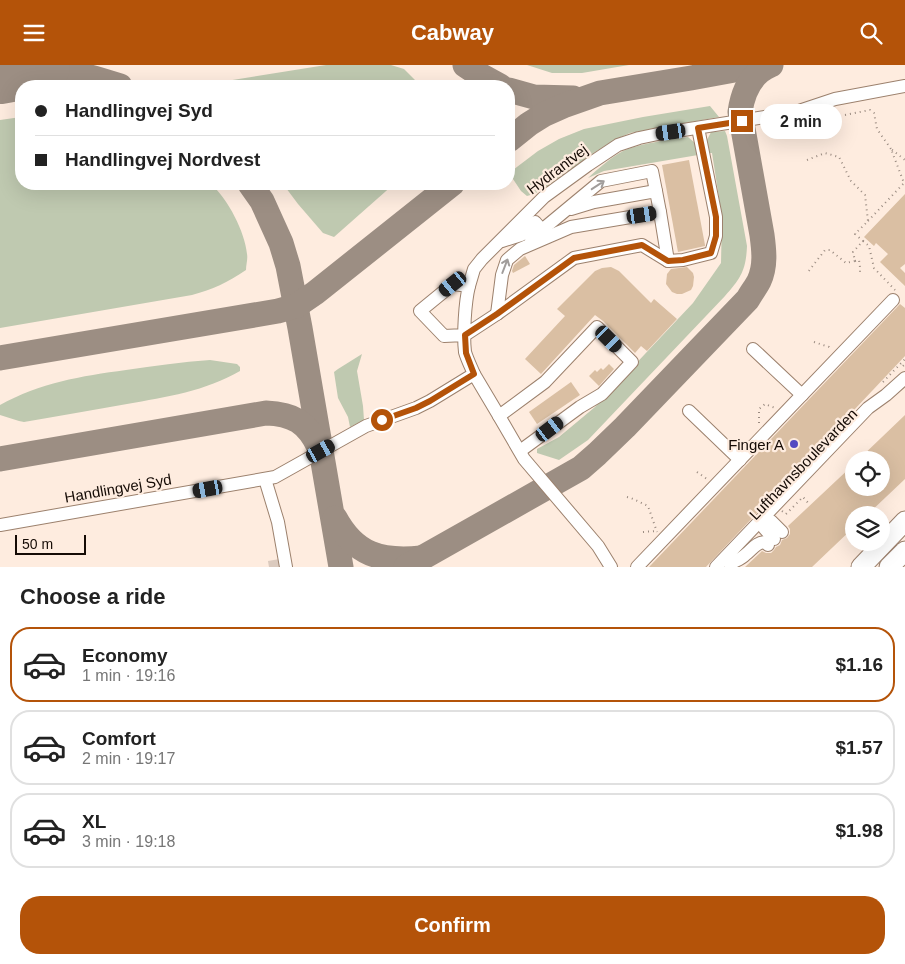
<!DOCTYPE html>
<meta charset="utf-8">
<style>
body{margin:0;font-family:Arial,sans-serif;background:#f2f2f2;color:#222;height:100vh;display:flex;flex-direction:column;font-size:19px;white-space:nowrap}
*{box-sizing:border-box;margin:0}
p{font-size:16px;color:#767676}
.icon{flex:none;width:28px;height:28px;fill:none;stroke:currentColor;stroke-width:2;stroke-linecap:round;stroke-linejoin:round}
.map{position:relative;height:502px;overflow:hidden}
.sheet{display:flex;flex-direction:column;background:#fff;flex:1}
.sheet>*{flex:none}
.guide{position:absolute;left:15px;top:15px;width:500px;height:110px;border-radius:20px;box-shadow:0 5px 20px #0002;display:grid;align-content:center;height:110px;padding:0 20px;background:#fff}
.controls{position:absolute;left:845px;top:386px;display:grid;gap:10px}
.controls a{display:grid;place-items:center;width:45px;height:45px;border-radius:50%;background:#fff;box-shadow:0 5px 20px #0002;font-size:25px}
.scale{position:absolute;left:15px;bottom:12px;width:71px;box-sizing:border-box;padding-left:5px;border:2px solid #150b05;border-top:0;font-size:14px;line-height:18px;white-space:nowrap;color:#150b05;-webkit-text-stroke:4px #feecdf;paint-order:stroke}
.end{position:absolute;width:22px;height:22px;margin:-11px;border:6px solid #b45309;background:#fff;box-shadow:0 0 0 2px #fff}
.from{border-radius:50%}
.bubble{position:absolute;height:35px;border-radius:18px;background:#fff;box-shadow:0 5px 20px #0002;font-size:16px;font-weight:700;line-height:35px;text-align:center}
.car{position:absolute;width:15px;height:30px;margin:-15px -8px;border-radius:6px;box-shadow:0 0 4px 1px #0007;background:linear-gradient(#222 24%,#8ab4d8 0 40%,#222 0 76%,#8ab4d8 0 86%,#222 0)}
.guide b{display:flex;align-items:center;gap:18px;height:48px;font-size:19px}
.guide b+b{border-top:1px solid #e0e0e0}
.guide i{width:12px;height:12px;background:#222}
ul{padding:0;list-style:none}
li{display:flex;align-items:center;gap:15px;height:75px;margin:0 10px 8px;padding:0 10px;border:2px solid #e0e0e0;border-radius:20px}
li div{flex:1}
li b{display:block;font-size:19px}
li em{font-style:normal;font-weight:700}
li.current{border-color:#b45309}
li>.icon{width:45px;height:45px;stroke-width:1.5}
h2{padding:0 20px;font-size:22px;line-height:60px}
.action{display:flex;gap:10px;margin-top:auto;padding:10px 20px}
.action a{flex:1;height:58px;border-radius:20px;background:#b45309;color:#fff;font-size:20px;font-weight:700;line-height:58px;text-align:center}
header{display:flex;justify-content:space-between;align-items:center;height:65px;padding:0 20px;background:#b45309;color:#fff;font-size:22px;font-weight:700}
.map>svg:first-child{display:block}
.green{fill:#bfc9b0}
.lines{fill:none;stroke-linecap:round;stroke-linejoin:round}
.taxiway{stroke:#9c8e83;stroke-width:25}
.runway{stroke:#9c8e83;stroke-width:64}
.building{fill:#dabfa3}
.minor-tunnel{stroke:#dbcabe;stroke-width:12;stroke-dasharray:12 6;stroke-linecap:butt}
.minor-casing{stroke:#9c816d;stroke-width:14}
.highway-casing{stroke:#9c816d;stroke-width:21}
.path{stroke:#9a8b81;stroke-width:2;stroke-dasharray:1 4;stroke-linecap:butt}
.minor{stroke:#fff;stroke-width:12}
.highway{stroke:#fff;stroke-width:19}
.oneway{stroke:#a19d9b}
.route{stroke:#b45309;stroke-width:6}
.poi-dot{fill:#5449c1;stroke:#feecdf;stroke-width:2}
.labels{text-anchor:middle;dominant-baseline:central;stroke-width:4.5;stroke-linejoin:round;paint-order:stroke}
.street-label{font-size:15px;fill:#150b05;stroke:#feecdf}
.poi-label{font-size:15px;fill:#150b05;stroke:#feecdf;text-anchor:end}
</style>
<header><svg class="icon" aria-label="menu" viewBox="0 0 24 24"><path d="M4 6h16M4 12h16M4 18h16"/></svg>Cabway<svg class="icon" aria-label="search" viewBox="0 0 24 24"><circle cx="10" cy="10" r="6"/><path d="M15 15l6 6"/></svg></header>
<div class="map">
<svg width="905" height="502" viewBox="0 0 905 502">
<rect width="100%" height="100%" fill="#feecdf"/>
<g class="green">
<path d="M 326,0 L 391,0 L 404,4 L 421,21 L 195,21 Z"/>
<path d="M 527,0 L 629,0 L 582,8 L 552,8 Z"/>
<path d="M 710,41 L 719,52 L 630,68 L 614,75 L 592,89 L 547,122 L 534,129 L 527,131 L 521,126 L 509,108 L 538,86 L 559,74 L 584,64 L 643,52 Z"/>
<path d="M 21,52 L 21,119 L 211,119 C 228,134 245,167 247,189 C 248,194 246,200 246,205 C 227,218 213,224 192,230 L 0,263 L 0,55 Z"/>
<path d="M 725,66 L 727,71 L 747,181 C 746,205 741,213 725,231 L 588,375 L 559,395 L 537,388 L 537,384 L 559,372 L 595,342 L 693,238 L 721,198 L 722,152 L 712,88 L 708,88 L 707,75 L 711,67 Z"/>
<path d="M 688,72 L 695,78 L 698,90 L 604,106 L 588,113 C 599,103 610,93 623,86 C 638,79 671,74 688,72 Z"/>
<path d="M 283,119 L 394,119 L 334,172 L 323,168 L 298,139 Z"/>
<path d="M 362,289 L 357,306 L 363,341 L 364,355 L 350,362 L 348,352 L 338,333 L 334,307 L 338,304 Z"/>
<path d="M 210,295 L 237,299 L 240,302 L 240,306 C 206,326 166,332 127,339 C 93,345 59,351 24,357 L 19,356 L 0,350 L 0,340 C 40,318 81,311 126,305 C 154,301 182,297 210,295 Z"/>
</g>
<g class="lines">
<g class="taxiway">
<path d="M 465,0 L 480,10 L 500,21"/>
<path d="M 0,9 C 14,8 29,5 43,5 C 70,5 95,13 120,21"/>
<path d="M 509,25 L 534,32 L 573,33"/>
<path d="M 509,75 L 529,59 L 545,49 L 563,41 L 600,28 L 691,13 L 762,0"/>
<path d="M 250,119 L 262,136 L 281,178 L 288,201 L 300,263 L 341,502"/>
<path d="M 0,293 L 278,246 L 296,241 L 315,228 L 452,119"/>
<path d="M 0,394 L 266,348 C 293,349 307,357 319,382"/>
<path d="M 335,453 C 355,490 381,497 421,493"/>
<path d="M 406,502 L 581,403 L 597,389 L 625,362 L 748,234 C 751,228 756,222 759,216 C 766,201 764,185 762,170 L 740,47 C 743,26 751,8 771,0"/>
</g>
<path class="runway" d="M 0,7 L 38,0"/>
</g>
<g class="building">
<path d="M 689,95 L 705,180 L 705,181 L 678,187 L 662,100 Z"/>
<path d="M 905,129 L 905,199 L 900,203 L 905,208 L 905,221 L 880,197 L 888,189 L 876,178 L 874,181 L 864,172 Z"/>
<path d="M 525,191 L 530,199 L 513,208 L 512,206 L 514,200 Z"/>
<path d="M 611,202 L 619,206 L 651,238 L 654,234 L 677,254 L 647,286 L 641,281 L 635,288 L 603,256 L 595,250 L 541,309 L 525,294 L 565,251 L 557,244 L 595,206 L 602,203 Z"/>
<path d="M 687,202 L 693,208 L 694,212 L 693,221 L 691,225 L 682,229 L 677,229 L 672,227 L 666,219 L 667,209 L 671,204 Z"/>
<path d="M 900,239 L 905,243 L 905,291 L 706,502 L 649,502 Z"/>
<path d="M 609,299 L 614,304 L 599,321 L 589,311 L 595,305 L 597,307 L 601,303 L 603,305 Z"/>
<path d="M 571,317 L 580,330 L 537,359 L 529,347 Z"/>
<path d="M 905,350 L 905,414 L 867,450 L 854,450 L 854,462 L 812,502 L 745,502 L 761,487 L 762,486 L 766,488 L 771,488 L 774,485 L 776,482 L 780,480 L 782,475 L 787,473 L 790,469 L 790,464 L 788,461 L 854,399 L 854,422 L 881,422 L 881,395 L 858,395 Z"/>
</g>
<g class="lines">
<path class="minor-tunnel" d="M 269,502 L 286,499"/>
<g class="minor-casing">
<g id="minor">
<path d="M 571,144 L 594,137 L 656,126 L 660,147"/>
<path d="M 531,174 L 601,116 L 652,106 L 656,126"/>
<path d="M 502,176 L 521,170 L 535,157 L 542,165"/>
<path d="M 469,221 L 474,204 L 482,194 L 544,132 L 588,100 L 618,80 L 639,73 L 658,69 L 796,47 L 835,34 L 905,21"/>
<path d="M 497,249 L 502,210 L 507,195 L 520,184 L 571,162 L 660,147 L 668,196"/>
<path d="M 753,284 L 802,330"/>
<path d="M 474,309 L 499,351 L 545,317 L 597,262 L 632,297 L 602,329 L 580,342 L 520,386"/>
<path d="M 689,346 L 740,395"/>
<path d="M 499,351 L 524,394 L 598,481 L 611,502"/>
<path d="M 265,414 L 278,457 L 286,502"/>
<path d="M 762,454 L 771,456 L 782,467"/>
<path d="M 762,454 L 764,463 L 774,474"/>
<path d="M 0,460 L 275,412 L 366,361 L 416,343 L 430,336 L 474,309 C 471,302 467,294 465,287 C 463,270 465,237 469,221 L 453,219 L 420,246 L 444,271 L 465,270 L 497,249 L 574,193 L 642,180 L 668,196 L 683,195 L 711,188 L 716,171 L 716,152 L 698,63"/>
<path d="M 730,499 C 735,496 741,494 745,490 C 753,484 755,478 765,477 L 768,480"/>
<path d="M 637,502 L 893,235"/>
<path d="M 716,502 L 868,343 L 886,330 L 905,313"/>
</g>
</g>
<g class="highway-casing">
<g id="highway">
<path d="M 861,502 L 905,456"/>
<path d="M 889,502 L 905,486"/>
</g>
</g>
<g class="path">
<path d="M 845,50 L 870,45 L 874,48 L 877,64 L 891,84"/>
<path d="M 807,95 L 825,88 L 839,92 L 851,116 L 865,130 L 868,156 L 855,169 L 863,176 L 853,187 L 855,196 L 846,198 L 830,185 L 825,185 L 808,207"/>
<path d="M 868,156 L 904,118 L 891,84 L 905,95"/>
<path d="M 863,176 L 869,181 L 874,203 L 895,225"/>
<path d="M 855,196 L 859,195 L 860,202 L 860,208"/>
<path d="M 814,277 L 829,282 L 831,284"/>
<path d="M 903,301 L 905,299"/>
<path d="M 883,317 L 905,294"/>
<path d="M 759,358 L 759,344 L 765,339 L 775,343"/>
<path d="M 697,407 L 707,414"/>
<path d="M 627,432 L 631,433 L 648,441 L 657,467"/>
<path d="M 782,446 L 786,449 L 803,432 L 810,440"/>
<path d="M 643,467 L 656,466"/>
</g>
<use href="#minor" class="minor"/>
<use href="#highway" class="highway"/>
</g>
<defs><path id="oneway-shaft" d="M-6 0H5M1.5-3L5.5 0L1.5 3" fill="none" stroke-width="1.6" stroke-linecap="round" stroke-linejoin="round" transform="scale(1.25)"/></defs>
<g class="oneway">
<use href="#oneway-shaft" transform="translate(598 120) rotate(-33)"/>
<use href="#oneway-shaft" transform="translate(505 201) rotate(-69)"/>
</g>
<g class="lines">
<path class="route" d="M 382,355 L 416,343 L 430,336 L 474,309 L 466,288 L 465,270 L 497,249 L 574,193 L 642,180 L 668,196 L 683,195 L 711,188 L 716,171 L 716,152 L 698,63 L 742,56"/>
</g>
<circle class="poi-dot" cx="794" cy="379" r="5"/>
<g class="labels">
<g class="street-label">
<text transform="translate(557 104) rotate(-37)">Hydrantvej</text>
<text transform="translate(803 399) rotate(-46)">Lufthavnsboulevarden</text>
<text transform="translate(118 423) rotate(-10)">Handlingvej Syd</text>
</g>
<g class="poi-label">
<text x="784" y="379">Finger A</text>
</g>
</g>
</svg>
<div class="controls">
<a><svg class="icon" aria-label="locate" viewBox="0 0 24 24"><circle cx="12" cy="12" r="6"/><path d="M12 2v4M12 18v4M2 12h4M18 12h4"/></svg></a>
<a><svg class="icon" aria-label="layers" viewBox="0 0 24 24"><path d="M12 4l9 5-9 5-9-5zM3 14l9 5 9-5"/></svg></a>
</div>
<div class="scale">50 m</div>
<i class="end from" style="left:382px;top:355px"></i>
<i class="end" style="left:742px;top:56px"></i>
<div class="bubble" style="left:760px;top:39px;width:82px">2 min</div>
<i class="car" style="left:671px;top:67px;rotate:262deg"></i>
<i class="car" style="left:642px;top:150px;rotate:81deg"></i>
<i class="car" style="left:453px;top:219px;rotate:231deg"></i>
<i class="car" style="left:609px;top:274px;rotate:135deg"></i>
<i class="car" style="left:550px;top:364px;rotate:53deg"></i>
<i class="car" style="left:321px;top:386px;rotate:61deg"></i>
<i class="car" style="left:208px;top:424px;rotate:260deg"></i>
<div class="guide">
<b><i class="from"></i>Handlingvej Syd</b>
<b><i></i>Handlingvej Nordvest</b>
</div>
</div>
<section class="sheet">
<h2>Choose a ride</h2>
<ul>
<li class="current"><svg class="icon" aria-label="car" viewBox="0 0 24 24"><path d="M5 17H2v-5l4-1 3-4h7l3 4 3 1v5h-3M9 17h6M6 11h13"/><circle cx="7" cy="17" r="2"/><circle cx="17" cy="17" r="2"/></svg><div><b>Economy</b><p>1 min · 19:16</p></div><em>$1.16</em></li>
<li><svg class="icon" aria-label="car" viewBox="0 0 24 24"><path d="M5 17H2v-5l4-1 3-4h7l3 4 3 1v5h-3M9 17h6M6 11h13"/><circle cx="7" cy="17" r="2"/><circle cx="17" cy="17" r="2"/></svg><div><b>Comfort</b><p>2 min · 19:17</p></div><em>$1.57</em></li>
<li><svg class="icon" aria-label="car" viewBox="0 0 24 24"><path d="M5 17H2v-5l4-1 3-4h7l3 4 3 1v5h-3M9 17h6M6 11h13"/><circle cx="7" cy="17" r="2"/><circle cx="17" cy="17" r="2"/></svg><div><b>XL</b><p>3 min · 19:18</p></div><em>$1.98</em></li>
</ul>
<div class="action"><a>Confirm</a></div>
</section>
